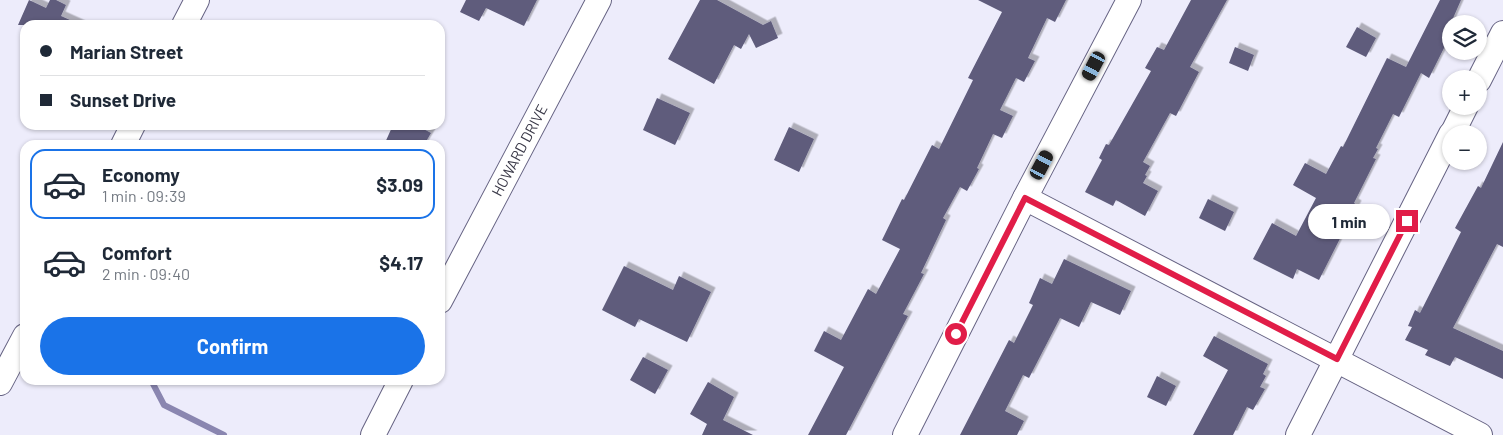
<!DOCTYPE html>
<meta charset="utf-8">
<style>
body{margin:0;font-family:Barlow,sans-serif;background:#f2f2f3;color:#1f2937;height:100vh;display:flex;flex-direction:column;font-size:19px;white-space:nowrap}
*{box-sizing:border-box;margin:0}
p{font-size:16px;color:#747a83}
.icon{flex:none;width:28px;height:28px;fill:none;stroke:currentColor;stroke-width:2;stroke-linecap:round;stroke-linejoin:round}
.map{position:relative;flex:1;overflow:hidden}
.details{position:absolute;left:20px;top:140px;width:425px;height:245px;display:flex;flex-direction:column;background:#fff;border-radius:15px;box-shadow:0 1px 4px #0004}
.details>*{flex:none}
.top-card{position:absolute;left:20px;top:20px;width:425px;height:110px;border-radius:15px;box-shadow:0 1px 4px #0004;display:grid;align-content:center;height:110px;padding:0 20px;background:#fff}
.buttons{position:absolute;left:1442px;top:15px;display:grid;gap:10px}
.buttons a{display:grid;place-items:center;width:45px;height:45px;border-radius:50%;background:#fff;box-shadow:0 1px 4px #0004;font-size:25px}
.end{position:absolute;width:22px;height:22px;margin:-11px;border:6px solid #e11d48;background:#fff;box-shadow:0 0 0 2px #fff}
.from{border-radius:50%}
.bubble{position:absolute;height:35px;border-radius:18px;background:#fff;box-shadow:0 1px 4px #0004;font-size:16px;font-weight:700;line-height:35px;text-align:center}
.car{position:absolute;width:15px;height:30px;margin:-15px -8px;border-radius:6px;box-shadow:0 0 4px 1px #0007;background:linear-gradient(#222 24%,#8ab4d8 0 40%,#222 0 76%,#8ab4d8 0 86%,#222 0)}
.top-card b{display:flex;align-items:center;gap:18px;height:48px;font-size:19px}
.top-card b+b{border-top:1px solid #e0e1e3}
.top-card i{width:12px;height:12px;background:#1f2937}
ul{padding:9px 0 0;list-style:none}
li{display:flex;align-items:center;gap:15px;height:70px;margin:0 10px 8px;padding:0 10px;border:2px solid transparent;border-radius:15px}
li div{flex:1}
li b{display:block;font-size:19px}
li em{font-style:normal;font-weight:700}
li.on{border-color:#1a73e8}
li>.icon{width:45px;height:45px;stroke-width:1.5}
.primary-button{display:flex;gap:10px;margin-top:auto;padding:10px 20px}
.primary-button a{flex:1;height:58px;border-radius:30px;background:#1a73e8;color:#fff;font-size:20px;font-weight:700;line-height:58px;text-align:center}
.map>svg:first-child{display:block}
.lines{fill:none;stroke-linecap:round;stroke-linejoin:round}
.stream{stroke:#8a86b0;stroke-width:6}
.building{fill:#5e5b7b;filter:url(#shadow)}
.minor-casing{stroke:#666383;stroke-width:26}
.minor{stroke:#fff;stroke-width:24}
.route{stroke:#e11d48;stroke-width:6}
.labels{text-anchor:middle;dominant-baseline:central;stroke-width:5;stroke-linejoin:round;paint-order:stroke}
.street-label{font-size:15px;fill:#3a3948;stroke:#fff}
</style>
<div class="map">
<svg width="1503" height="435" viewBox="0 0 1503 435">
<defs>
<filter id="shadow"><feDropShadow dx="4.5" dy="-4.5" stdDeviation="0" flood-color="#0004"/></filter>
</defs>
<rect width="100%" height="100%" fill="#edecfb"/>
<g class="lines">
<path class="stream" d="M 151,380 L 164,405 L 224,435"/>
</g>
<g class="building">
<path d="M 29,0 L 46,8 L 50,0 L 56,0 L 66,5 L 61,16 L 81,25 L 18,25 Z"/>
<path d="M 466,0 L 537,0 L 524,26 L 486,8 L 479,21 L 460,12 Z"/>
<path d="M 700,0 L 717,0 L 763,25 L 771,21 L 778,38 L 756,48 L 749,34 L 741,49 L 734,45 L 714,84 L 668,59 Z"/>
<path d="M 978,0 L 1066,0 L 1055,22 L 1047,18 L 1028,58 L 1035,61 L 1024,82 L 1016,78 L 1000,110 L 1013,116 L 1002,138 L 993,134 L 977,168 L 979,169 L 967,191 L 960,187 L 943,218 L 946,220 L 921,273 L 924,274 L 903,314 L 908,316 L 846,435 L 808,435 L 844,367 L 814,351 L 824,331 L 841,340 L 868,289 L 876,294 L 900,249 L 882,240 L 902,199 L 904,200 L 932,145 L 939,149 L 973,80 L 968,78 L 1002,12 Z"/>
<path d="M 1191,0 L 1227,0 L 1190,67 L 1199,72 L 1176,116 L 1170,113 L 1143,162 L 1150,166 L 1145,175 L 1147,176 L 1143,183 L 1158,191 L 1145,216 L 1116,200 L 1113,206 L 1085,192 L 1102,160 L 1099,158 L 1106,144 L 1109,145 L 1151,71 L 1145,68 L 1157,47 L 1164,50 Z"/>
<path d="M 1440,0 L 1461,0 L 1447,32 L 1451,34 L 1429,78 L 1421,73 L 1399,117 L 1393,114 L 1376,148 L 1378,149 L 1373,158 L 1376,159 L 1354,203 L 1357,205 L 1319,280 L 1297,269 L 1293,279 L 1253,259 L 1272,223 L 1296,236 L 1316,198 L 1293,185 L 1305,163 L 1326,174 L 1341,146 L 1343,147 L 1387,58 L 1406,67 Z"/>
<path d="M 1357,27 L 1376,38 L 1366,57 L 1346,47 Z"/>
<path d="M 1235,47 L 1254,55 L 1248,71 L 1229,63 Z"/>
<path d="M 657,98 L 690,113 L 675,145 L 643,130 Z"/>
<path d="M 393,125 L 416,125 L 431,133 L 424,145 L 384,145 Z"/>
<path d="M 789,127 L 814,139 L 799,172 L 774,160 Z"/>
<path d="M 1503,142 L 1503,247 L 1497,244 L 1453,328 L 1503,351 L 1503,379 L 1455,357 L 1450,366 L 1425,355 L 1428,350 L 1405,340 L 1412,327 L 1408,326 L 1415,310 L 1420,313 L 1461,232 L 1455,228 L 1478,186 L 1481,188 Z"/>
<path d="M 1208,199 L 1234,212 L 1225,231 L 1199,218 Z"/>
<path d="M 1064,259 L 1131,291 L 1120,315 L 1091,302 L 1079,327 L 1060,318 L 1029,378 L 1023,375 L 1005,411 L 1024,421 L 1017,435 L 960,435 L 1009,340 L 1014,343 L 1033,305 L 1029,303 L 1040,278 L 1052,284 Z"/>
<path d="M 624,266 L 673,290 L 679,276 L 711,292 L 687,342 L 639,319 L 635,327 L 602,310 Z"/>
<path d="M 1214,336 L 1268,364 L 1263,374 L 1266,376 L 1260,387 L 1265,389 L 1253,410 L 1247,407 L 1233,435 L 1193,435 L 1228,370 L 1203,356 Z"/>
<path d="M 643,357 L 668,370 L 655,394 L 630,380 Z"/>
<path d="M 1157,376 L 1176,386 L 1166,406 L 1147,397 Z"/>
<path d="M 708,382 L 734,397 L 723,420 L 753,435 L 702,435 L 707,424 L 690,414 Z"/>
</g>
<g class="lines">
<g class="minor-casing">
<g id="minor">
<path d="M 184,25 L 197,0"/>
<path d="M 1479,80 L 1503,33"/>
<path d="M 1452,134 L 1466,106"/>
<path d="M 123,145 L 133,125"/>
<path d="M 1025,198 L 1480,435"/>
<path d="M 440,301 L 599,0"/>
<path d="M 0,383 L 25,336"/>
<path d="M 373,435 L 401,380"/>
<path d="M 905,435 L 1025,198 L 1129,0"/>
<path d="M 1298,435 L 1451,134"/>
</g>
</g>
<use href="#minor" class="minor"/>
</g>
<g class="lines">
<path class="route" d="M 956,334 L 1025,198 L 1337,359 L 1407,221"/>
</g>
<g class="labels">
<g class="street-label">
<text transform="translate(519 150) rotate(-62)">HOWARD DRIVE</text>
</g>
</g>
</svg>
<div class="buttons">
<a><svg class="icon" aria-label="layers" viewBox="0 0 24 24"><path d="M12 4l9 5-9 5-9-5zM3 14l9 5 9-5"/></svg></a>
<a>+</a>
<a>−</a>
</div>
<i class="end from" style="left:956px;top:334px"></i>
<i class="end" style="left:1407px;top:221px"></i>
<div class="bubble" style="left:1308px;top:204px;width:82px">1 min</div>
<i class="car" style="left:1094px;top:66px;rotate:208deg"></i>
<i class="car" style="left:1042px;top:165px;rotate:28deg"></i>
<div class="top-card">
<b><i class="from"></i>Marian Street</b>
<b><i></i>Sunset Drive</b>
</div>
<section class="details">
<ul>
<li class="on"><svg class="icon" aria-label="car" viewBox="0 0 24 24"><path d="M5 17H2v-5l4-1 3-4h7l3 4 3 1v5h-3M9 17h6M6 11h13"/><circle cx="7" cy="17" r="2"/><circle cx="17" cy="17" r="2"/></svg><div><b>Economy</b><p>1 min · 09:39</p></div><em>$3.09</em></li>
<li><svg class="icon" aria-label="car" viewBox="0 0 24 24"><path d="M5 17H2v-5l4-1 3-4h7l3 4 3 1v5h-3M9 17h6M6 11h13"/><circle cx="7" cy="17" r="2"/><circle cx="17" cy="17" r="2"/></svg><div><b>Comfort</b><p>2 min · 09:40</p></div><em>$4.17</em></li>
</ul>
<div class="primary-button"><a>Confirm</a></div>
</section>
</div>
